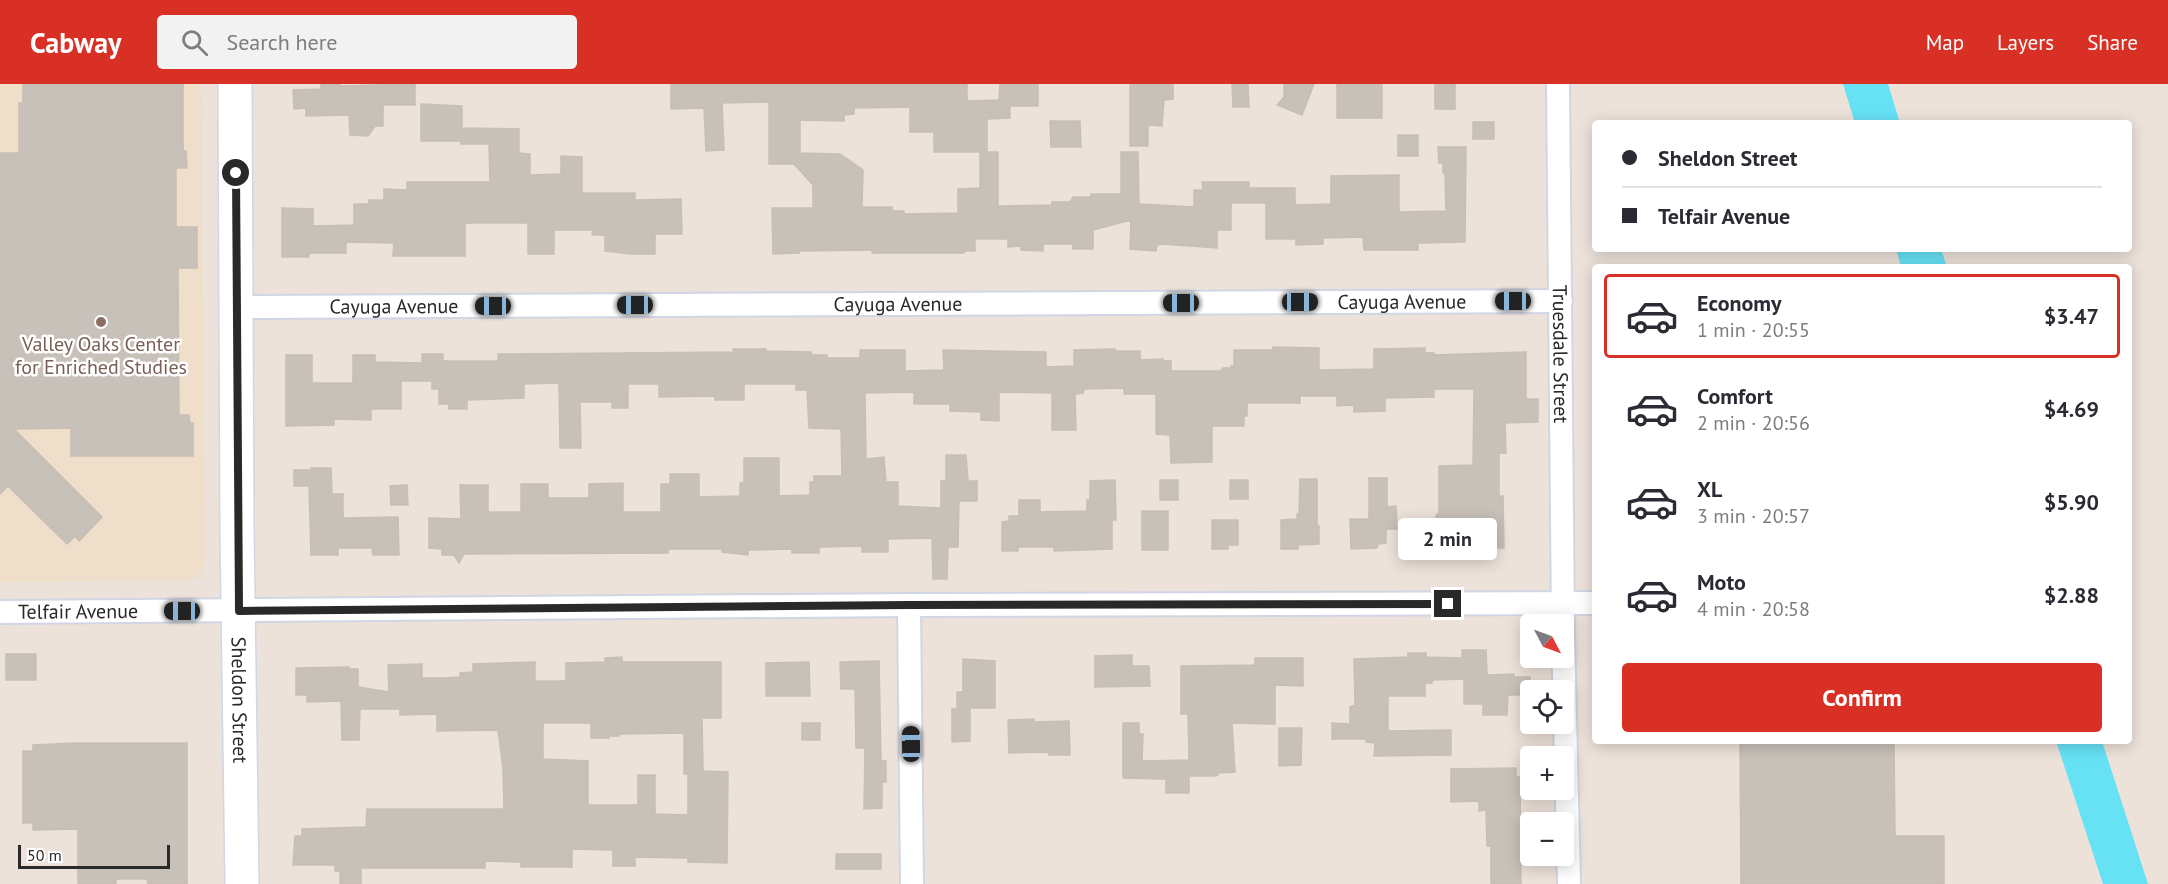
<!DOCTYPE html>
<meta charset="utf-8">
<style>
body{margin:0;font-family:"PT Sans",sans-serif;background:#f2f2f3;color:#2b2b33;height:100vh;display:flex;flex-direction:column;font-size:22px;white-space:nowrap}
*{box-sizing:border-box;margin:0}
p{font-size:20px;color:#7c7c81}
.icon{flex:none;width:33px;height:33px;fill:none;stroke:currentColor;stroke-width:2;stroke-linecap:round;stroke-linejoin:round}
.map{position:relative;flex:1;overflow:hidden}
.panel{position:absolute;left:1592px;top:180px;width:540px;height:480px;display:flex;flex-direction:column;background:#fff;border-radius:6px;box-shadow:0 3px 15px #0003}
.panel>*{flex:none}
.top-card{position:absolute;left:1592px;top:36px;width:540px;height:132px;border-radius:6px;box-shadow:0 3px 15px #0003;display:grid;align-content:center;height:132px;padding:0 30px;background:#fff}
.needle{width:39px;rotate:131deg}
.fabs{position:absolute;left:1520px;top:530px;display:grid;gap:12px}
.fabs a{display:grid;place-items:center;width:54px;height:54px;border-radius:6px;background:#fff;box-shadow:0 3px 15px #0003;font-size:30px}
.scale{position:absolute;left:18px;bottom:15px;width:152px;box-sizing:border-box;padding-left:6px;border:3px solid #292929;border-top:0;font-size:16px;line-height:21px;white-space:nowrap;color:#292929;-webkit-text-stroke:4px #fff;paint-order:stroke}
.end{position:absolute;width:27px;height:27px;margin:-14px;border:8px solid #292929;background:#fff;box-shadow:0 0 0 3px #fff}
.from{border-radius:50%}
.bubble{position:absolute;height:42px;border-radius:6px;background:#fff;box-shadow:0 3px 15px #0003;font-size:20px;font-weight:700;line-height:42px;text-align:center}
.car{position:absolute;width:18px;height:36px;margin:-18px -9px;border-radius:8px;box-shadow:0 0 4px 2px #0007;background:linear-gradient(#222 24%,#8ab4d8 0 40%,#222 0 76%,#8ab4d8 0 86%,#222 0)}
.top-card b{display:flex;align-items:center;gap:21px;height:57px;font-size:22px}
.top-card b+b{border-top:2px solid #e1e1e2}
.top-card i{width:15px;height:15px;background:#2b2b33}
ul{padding:10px 0 0;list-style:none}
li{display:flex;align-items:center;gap:18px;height:84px;margin:0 12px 9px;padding:0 18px;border:3px solid transparent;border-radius:6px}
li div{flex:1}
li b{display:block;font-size:22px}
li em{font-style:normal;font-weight:700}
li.selected{border-color:#d93025}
li>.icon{width:54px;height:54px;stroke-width:1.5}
.button{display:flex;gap:12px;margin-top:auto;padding:12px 30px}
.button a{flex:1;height:69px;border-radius:6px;background:#d93025;color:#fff;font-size:24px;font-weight:700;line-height:69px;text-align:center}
header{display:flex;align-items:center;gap:36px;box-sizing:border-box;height:84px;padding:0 30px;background:#d93025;color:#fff}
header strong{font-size:28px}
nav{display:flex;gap:33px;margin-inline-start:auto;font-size:21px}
.search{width:420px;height:54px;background:#f2f2f3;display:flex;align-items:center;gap:15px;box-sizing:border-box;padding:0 21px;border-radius:6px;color:#7c7c81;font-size:22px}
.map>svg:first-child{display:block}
.education{fill:#efdec9}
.water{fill:#67e2f5}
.building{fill:#c7c1b9;stroke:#c8beb4;stroke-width:1.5;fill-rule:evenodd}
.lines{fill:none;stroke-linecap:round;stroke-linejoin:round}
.street-casing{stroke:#d0d6e3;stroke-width:26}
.secondary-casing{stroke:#d0d6e3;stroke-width:36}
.street{stroke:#fff;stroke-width:22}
.secondary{stroke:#fff;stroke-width:33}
.route{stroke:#292929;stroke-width:8}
.education-dot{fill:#8d6e63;stroke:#fff;stroke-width:2}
.labels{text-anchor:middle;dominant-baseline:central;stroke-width:5;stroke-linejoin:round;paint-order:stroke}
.street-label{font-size:20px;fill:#292929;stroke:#fff}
.education-label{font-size:20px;fill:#785e54;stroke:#fff}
</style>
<header>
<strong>Cabway</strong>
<div class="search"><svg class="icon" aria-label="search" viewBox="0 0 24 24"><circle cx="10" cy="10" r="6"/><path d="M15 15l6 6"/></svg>Search here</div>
<nav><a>Map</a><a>Layers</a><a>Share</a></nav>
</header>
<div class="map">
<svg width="2168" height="800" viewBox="0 0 2168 800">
<rect width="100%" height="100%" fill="#ede2da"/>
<path class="education" d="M 0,0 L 201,0 L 205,476 L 200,492 L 189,497 L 0,498 Z"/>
<g class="water">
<path d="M 1843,0 L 1888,0 L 1900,39 L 1855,39 Z"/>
<path d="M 1896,165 L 1941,165 L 1947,183 L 1901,183 Z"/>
<path d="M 2056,657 L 2102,657 L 2148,800 L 2103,800 Z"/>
</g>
<g class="building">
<path d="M 23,0 L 183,0 L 183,67 L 186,67 L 187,84 L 176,84 L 176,143 L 197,143 L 197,184 L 178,184 L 179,331 L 189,331 L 190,339 L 193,339 L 193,372 L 71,372 L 71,344 L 14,345 L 102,433 L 79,457 L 75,452 L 67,460 L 8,402 L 0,410 L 0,69 L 19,69 L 19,19 L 23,19 Z"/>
<path d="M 321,0 L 340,0 L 340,2 L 415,0 L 415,21 L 383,21 L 383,42 L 375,42 L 368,52 L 350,51 L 349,31 L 306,32 L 306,24 L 294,25 L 293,6 L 321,5 Z"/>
<path d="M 671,0 L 967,0 L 967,17 L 999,16 L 1000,0 L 1038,0 L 1038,22 L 1010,22 L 1010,34 L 987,35 L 987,68 L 998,68 L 998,122 L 1052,121 L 1052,118 L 1070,118 L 1073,113 L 1091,113 L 1091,110 L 1121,110 L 1121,68 L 1138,68 L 1139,120 L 1194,123 L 1194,106 L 1203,106 L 1202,98 L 1249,98 L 1249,104 L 1295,104 L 1295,121 L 1331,120 L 1331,92 L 1399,91 L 1399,128 L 1446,127 L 1445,89 L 1443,89 L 1443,79 L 1439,79 L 1438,63 L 1466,63 L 1465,158 L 1418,159 L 1418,166 L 1364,166 L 1363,153 L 1323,154 L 1323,160 L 1296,161 L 1296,155 L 1266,155 L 1266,119 L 1231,119 L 1231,146 L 1217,146 L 1217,164 L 1162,160 L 1157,161 L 1156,167 L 1130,165 L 1131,136 L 1093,146 L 1093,165 L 1073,165 L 1073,160 L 1043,160 L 1043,167 L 1021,166 L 1021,162 L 1008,163 L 1008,155 L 975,155 L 975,167 L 963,167 L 964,169 L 872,169 L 873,166 L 799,167 L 799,169 L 773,170 L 772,124 L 813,124 L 813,101 L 794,80 L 769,80 L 769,18 L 722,19 L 724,66 L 706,67 L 704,24 L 671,25 ZM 910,23 L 910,48 L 934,48 L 934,68 L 985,68 L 980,68 L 980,104 L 958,105 L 958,129 L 904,130 L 904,127 L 892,127 L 892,123 L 862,123 L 863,86 L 840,70 L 800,69 L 800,36 L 844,37 L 844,31 L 854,30 L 854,24 Z"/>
<path d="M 1130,0 L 1173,0 L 1173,15 L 1164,16 L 1162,42 L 1148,41 L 1148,62 L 1130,62 Z"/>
<path d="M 1232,0 L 1248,0 L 1249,23 L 1233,23 Z"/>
<path d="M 1284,0 L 1314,0 L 1302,31 L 1277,21 L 1284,13 Z"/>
<rect x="1337" y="0" width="45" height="34"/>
<rect x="1435" y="0" width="20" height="25"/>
<path d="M 421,20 L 462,22 L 462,44 L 519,45 L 519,69 L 530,70 L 530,91 L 561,90 L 561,72 L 582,73 L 582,109 L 635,109 L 635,116 L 681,115 L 682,150 L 655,150 L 655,170 L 632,170 L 605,167 L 605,151 L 592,151 L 593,146 L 554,146 L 554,170 L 528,170 L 528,139 L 465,139 L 465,172 L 393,172 L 394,159 L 346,158 L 346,169 L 309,169 L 309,173 L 282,173 L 282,124 L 313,125 L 313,142 L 354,141 L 354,120 L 369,120 L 369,116 L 384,116 L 384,105 L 407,106 L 407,98 L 490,98 L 489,60 L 461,60 L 461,57 L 421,57 Z"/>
<path d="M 1050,37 L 1080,37 L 1081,63 L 1051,63 Z"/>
<rect x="1473" y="38" width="21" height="17"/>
<rect x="1398" y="51" width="20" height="21"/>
<path d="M 1273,263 L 1319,264 L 1319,286 L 1374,285 L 1374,265 L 1425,264 L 1425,269 L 1434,269 L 1434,271 L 1526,268 L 1526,315 L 1538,315 L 1538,338 L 1505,339 L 1506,369 L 1499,369 L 1499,412 L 1503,412 L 1504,464 L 1473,464 L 1473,460 L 1437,460 L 1437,464 L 1421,464 L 1421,435 L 1435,435 L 1437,430 L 1439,430 L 1439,382 L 1473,381 L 1474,305 L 1434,305 L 1434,313 L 1385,314 L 1385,327 L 1354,328 L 1354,321 L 1337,322 L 1337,312 L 1300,312 L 1300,319 L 1247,319 L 1247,332 L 1244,332 L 1244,342 L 1212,342 L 1212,378 L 1171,379 L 1170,351 L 1156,350 L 1156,310 L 1124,310 L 1124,304 L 1084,305 L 1083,309 L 1075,310 L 1076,346 L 1052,346 L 1052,309 L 999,308 L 999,337 L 981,336 L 981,328 L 950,327 L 950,320 L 914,320 L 914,308 L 865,309 L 866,375 L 884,373 L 886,398 L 898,398 L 898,422 L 941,424 L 941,397 L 946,397 L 946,371 L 966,371 L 968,397 L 977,397 L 977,417 L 959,417 L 958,463 L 948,463 L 947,495 L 933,495 L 932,454 L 888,455 L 888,468 L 862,468 L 862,462 L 819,463 L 819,469 L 792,469 L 792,465 L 748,466 L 748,471 L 722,468 L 722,465 L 668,465 L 668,469 L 464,470 L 459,479 L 454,471 L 442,471 L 442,465 L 429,464 L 429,434 L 461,435 L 460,401 L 488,401 L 488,428 L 521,428 L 521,400 L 548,400 L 548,414 L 589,414 L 589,400 L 623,399 L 623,428 L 661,428 L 661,400 L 670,400 L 670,390 L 699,390 L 699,413 L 740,412 L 740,399 L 744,399 L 744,374 L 779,374 L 779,412 L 810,411 L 810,398 L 814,398 L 814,392 L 842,392 L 841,345 L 809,344 L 807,306 L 796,306 L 796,300 L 744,300 L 744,316 L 715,316 L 715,312 L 659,313 L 659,300 L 628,300 L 628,324 L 612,324 L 612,318 L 580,318 L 581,364 L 560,364 L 559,299 L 524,300 L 524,314 L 467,316 L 467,325 L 449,325 L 449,320 L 439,320 L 439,305 L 432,305 L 432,297 L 401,297 L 401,325 L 371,325 L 371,336 L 334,335 L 334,341 L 286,342 L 286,271 L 312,271 L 312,299 L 353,299 L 353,271 L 375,271 L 375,278 L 422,279 L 422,270 L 443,270 L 443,277 L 498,277 L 498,270 L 734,268 L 733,265 L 766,265 L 766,267 L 811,268 L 812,271 L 827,271 L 827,274 L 860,274 L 860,266 L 905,266 L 905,287 L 944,286 L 943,266 L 1046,268 L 1046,283 L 1074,282 L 1074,266 L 1115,265 L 1116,267 L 1140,267 L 1140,276 L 1163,275 L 1163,277 L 1171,277 L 1171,287 L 1221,287 L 1223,284 L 1231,284 L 1231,282 L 1234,282 L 1234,266 L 1273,266 Z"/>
<path d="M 311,384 L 331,384 L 332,410 L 343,410 L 343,434 L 398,433 L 399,471 L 373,471 L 372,464 L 338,464 L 338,471 L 311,471 L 309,402 L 294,402 L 294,386 L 311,386 Z"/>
<path d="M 1369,394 L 1387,394 L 1387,423 L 1396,422 L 1397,445 L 1386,445 L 1386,459 L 1378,460 L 1377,464 L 1351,465 L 1350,435 L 1369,435 Z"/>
<path d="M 1300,395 L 1317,395 L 1317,442 L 1319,442 L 1319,460 L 1298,461 L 1298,465 L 1281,465 L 1281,436 L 1297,435 L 1297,430 L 1299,430 Z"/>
<path d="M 1115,396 L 1116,436 L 1112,436 L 1112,465 L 1054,467 L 1054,463 L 1018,463 L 1018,467 L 1002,467 L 1002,438 L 1009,437 L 1009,432 L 1019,432 L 1019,416 L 1040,416 L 1040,428 L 1087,427 L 1087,416 L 1090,416 L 1090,397 Z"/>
<rect x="1160" y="396" width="18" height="20"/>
<rect x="1230" y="396" width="18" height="19"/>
<path d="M 407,401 L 408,421 L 391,421 L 390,402 Z"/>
<rect x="1142" y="427" width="26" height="39"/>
<path d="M 1212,436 L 1238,436 L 1238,461 L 1228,461 L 1228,465 L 1212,465 Z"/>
<path d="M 1462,566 L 1486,566 L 1487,591 L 1514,590 L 1514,593 L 1530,593 L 1530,611 L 1508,611 L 1507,631 L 1483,631 L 1483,620 L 1464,620 L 1464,595 L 1433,596 L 1432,599 L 1425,599 L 1425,612 L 1388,612 L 1388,647 L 1451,646 L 1451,671 L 1374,672 L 1375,659 L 1366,658 L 1366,655 L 1332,655 L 1332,639 L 1350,640 L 1350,623 L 1355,621 L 1354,575 L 1408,573 L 1408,569 L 1426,569 L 1426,573 L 1462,574 Z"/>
<rect x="6" y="570" width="30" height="26"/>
<path d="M 1132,571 L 1132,582 L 1149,582 L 1150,602 L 1095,603 L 1095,572 Z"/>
<path d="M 622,573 L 622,578 L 721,578 L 721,634 L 702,634 L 703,687 L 728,688 L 727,779 L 688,778 L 688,774 L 635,773 L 635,782 L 613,782 L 613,766 L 572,765 L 572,783 L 521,783 L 521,778 L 485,777 L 485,784 L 361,784 L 361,800 L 340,800 L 340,787 L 335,787 L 335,781 L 293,781 L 295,752 L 302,752 L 302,745 L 366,743 L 367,725 L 504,725 L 503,684 L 498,646 L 437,647 L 437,630 L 400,631 L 400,625 L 360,625 L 359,656 L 342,656 L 341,617 L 307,618 L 307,611 L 296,611 L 296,584 L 349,583 L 348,585 L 358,585 L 358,603 L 389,608 L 388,581 L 422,580 L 422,594 L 443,594 L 460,593 L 460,589 L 473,588 L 473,580 L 535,578 L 535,597 L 566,597 L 566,579 L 605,578 L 605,574 ZM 543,639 L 591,639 L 591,654 L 609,654 L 609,652 L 619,652 L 619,650 L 684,649 L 684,690 L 688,690 L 688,731 L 655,730 L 655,691 L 638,691 L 638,721 L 588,721 L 588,677 L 543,675 Z"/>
<path d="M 1255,574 L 1303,574 L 1303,602 L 1275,601 L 1275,640 L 1232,639 L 1235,688 L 1218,689 L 1218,691 L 1214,692 L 1189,692 L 1189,709 L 1166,709 L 1166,695 L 1123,694 L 1123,639 L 1139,639 L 1139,650 L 1143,650 L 1142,677 L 1189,676 L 1188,630 L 1181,630 L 1181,582 L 1255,581 Z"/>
<path d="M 963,575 L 995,577 L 995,624 L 957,624 L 957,608 L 963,608 Z"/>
<path d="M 879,577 L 881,677 L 886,677 L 886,698 L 882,698 L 882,724 L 864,725 L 865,664 L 856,664 L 855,605 L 841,605 L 840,578 Z"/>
<path d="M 809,578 L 810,612 L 766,612 L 766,579 Z"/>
<path d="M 952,625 L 970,625 L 970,657 L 952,658 Z"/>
<path d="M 1034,635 L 1034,638 L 1069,637 L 1070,671 L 1049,671 L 1049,668 L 1009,669 L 1008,636 Z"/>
<rect x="802" y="639" width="18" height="17"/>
<path d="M 1279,644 L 1302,644 L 1301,681 L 1279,682 Z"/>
<path d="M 1740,657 L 1894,657 L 1895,752 L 1944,752 L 1944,800 L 1741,800 Z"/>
<path d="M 77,659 L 187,659 L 187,800 L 148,800 L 147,795 L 116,795 L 116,800 L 78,800 L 78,745 L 33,746 L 33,739 L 23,739 L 23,667 L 33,667 L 33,661 Z"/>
<path d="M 1516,684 L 1516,693 L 1520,693 L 1521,800 L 1491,800 L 1491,762 L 1487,762 L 1486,726 L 1479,727 L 1479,717 L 1451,718 L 1451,685 Z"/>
<rect x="836" y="770" width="45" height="15"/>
</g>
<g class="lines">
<g class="street-casing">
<g id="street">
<path id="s1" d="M 1558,0 L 1563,540"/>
<path id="s2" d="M 236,223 L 1561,217"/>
<path d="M 909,521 L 912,800"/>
<path id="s3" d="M 0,528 L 909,521 L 1594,519"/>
<path d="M 1563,548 L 1569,800"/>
</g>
</g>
<g class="secondary-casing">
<g id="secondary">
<path id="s4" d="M 235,0 L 237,445 L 242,800"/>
</g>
</g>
<use href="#street" class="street"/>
<use href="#secondary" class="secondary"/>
</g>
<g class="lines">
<path class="route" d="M 236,89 L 239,527 L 909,521 L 1448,520"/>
</g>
<circle class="education-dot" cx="101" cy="238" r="6"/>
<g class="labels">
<g class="street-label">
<text stroke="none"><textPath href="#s2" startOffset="1166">Cayuga Avenue</textPath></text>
<text stroke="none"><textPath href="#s2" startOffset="662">Cayuga Avenue</textPath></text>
<text stroke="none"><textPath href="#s2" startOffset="158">Cayuga Avenue</textPath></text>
<text stroke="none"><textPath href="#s1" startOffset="270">Truesdale Street</textPath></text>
<text stroke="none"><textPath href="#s3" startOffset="78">Telfair Avenue</textPath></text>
<text stroke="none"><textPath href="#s4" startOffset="616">Sheldon Street</textPath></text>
</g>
<g class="education-label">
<text x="101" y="260">Valley Oaks Center<tspan x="101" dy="23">for Enriched Studies</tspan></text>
</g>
</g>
</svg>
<div class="fabs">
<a><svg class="needle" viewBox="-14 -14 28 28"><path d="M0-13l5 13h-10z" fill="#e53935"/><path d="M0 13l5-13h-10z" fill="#7c7c81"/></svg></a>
<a><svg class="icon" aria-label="locate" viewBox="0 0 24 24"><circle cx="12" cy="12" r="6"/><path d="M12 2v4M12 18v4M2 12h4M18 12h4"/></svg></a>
<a>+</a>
<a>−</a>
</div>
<div class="scale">50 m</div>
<i class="end from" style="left:236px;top:89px"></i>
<i class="end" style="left:1448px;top:520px"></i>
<div class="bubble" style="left:1398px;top:434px;width:99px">2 min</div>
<i class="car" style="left:1513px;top:217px;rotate:270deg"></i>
<i class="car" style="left:1300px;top:218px;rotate:90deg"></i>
<i class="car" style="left:1181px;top:219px;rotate:270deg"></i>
<i class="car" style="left:635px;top:221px;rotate:270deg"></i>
<i class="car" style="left:493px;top:222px;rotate:270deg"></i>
<i class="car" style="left:182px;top:527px;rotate:270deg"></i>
<i class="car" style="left:911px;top:660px;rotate:359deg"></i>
<div class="top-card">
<b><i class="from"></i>Sheldon Street</b>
<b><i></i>Telfair Avenue</b>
</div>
<section class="panel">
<ul>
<li class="selected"><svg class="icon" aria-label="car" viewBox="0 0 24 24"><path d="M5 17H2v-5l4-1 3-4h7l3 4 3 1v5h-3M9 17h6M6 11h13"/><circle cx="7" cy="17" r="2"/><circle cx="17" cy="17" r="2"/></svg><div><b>Economy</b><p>1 min · 20:55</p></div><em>$3.47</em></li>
<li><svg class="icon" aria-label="car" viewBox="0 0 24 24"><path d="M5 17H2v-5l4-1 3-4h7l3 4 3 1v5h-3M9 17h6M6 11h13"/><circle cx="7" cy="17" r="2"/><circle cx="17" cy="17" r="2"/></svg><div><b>Comfort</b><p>2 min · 20:56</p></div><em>$4.69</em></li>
<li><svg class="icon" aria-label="car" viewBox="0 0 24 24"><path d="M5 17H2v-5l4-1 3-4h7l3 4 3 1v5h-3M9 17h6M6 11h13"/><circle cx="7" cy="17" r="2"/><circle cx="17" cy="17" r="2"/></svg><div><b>XL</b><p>3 min · 20:57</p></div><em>$5.90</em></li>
<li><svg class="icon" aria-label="car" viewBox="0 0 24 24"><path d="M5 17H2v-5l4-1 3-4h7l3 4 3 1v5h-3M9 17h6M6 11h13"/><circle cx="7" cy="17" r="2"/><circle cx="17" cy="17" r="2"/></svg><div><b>Moto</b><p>4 min · 20:58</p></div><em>$2.88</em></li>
</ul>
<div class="button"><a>Confirm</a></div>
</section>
</div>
